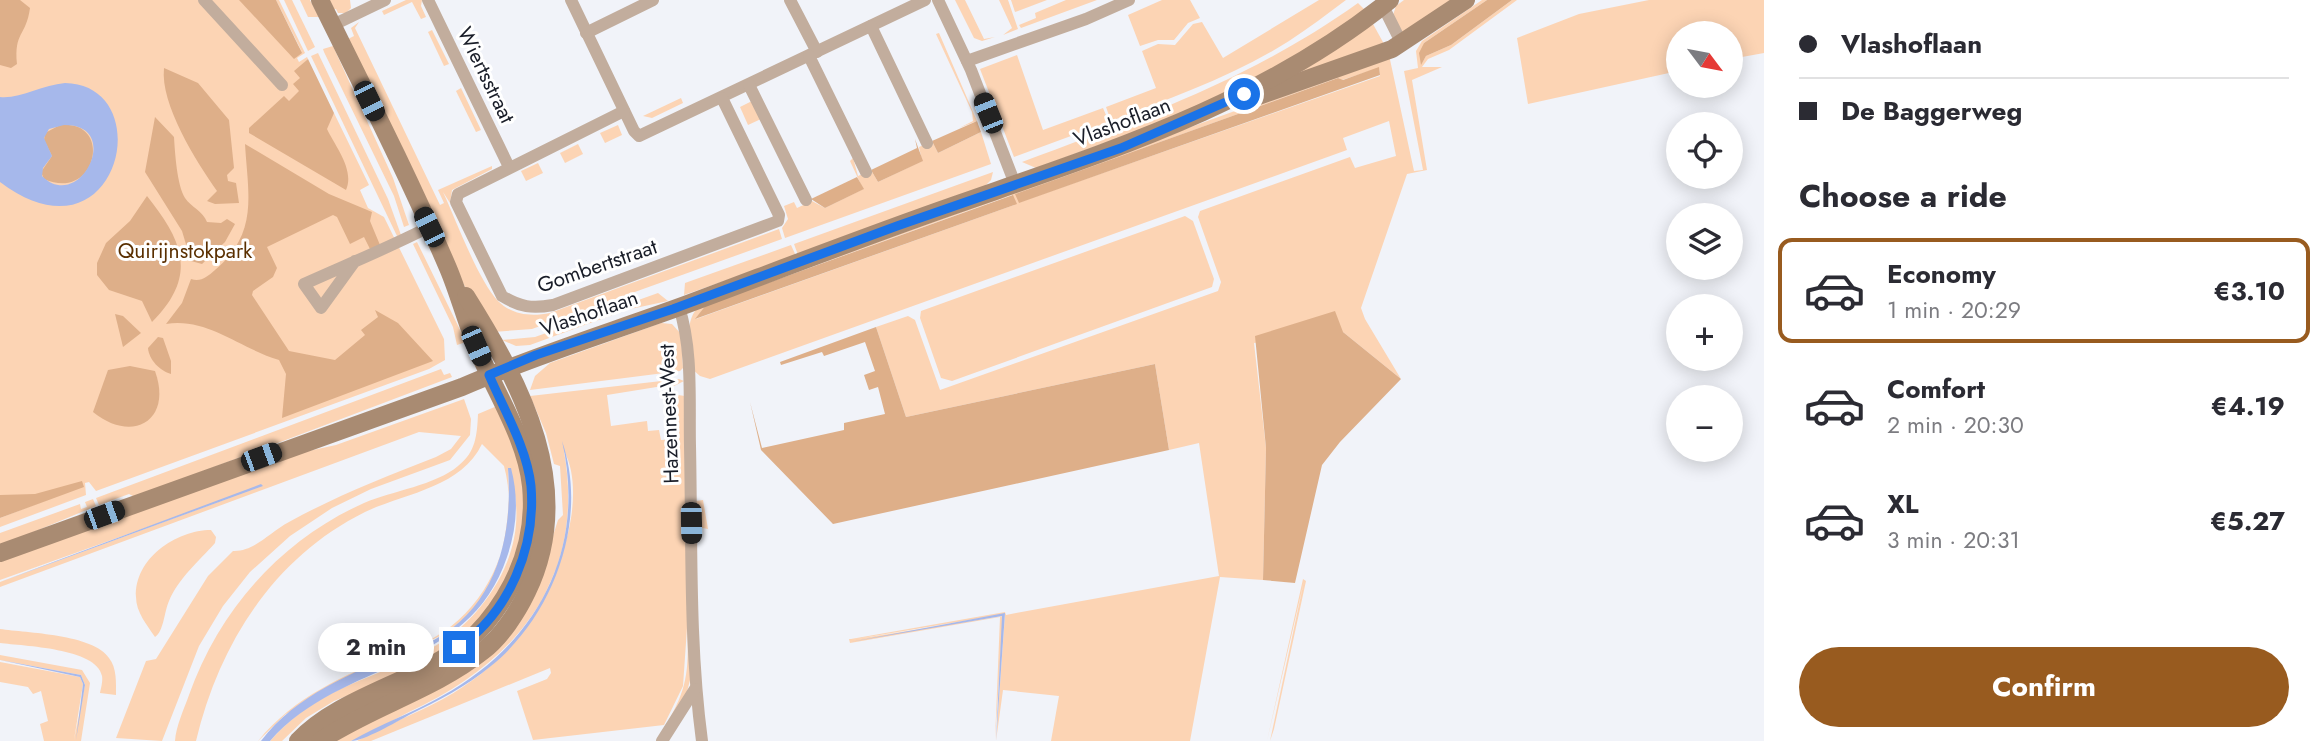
<!DOCTYPE html>
<meta charset="utf-8">
<style>
body{margin:0;font-family:Jost,sans-serif;background:#f2f2f3;color:#2b2b33;height:100vh;display:flex;flex-direction:column;font-size:26px;white-space:nowrap}
*{box-sizing:border-box;margin:0}
p{font-size:23px;color:#7c7c81}
.icon{flex:none;width:38px;height:38px;fill:none;stroke:currentColor;stroke-width:2;stroke-linecap:round;stroke-linejoin:round}
.map{position:relative;flex:1;overflow:hidden}
.side{display:flex;flex-direction:column;background:#fff;width:560px}
.side>*{flex:none}
.hud{display:grid;align-content:center;height:154px;padding:0 35px;background:#fff}
.needle{width:46px;rotate:122deg}
.buttons{position:absolute;left:1666px;top:21px;display:grid;gap:14px}
.buttons a{display:grid;place-items:center;width:77px;height:77px;border-radius:50%;background:#fff;box-shadow:0 4px 18px #0003;font-size:35px}
.end{position:absolute;width:32px;height:32px;margin:-16px;border:9px solid #1a73e8;background:#fff;box-shadow:0 0 0 4px #fff}
.from{border-radius:50%}
.bubble{position:absolute;height:49px;border-radius:24px;background:#fff;box-shadow:0 4px 18px #0003;font-size:23px;font-weight:700;line-height:49px;text-align:center}
.car{position:absolute;width:21px;height:42px;margin:-21px -10px;border-radius:9px;box-shadow:0 0 5px 2px #0007;background:linear-gradient(#222 24%,#8ab4d8 0 40%,#222 0 76%,#8ab4d8 0 86%,#222 0)}
.hud b{display:flex;align-items:center;gap:24px;height:66px;font-size:26px}
.hud b+b{border-top:2px solid #e1e1e2}
.hud i{width:18px;height:18px;background:#2b2b33}
ul{padding:0;list-style:none}
li{display:flex;align-items:center;gap:21px;height:105px;margin:0 14px 10px;padding:0 21px;border:4px solid transparent;border-radius:14px}
li div{flex:1}
li b{display:block;font-size:26px}
li em{font-style:normal;font-weight:700}
li.current{border-color:#985b1f}
li>.icon{width:63px;height:63px;stroke-width:1.5}
h2{padding:0 35px;font-size:32px;line-height:84px}
.cta{display:flex;gap:14px;margin-top:auto;padding:14px 35px}
.cta a{flex:1;height:80px;border-radius:42px;background:#985b1f;color:#fff;font-size:28px;font-weight:700;line-height:80px;text-align:center}
main{display:flex;flex:1;min-height:0}
.map>svg:first-child{display:block}
.green{fill:#fcd4b4;fill-rule:evenodd}
.forest{fill:#deaf89}
.water{fill:#a6b8eb;fill-rule:evenodd}
.lines{fill:none;stroke-linecap:round;stroke-linejoin:round}
.street{stroke:#c2ad9d;stroke-width:12}
.secondary{stroke:#a98b72;stroke-width:18}
.route{stroke:#1a73e8;stroke-width:9}
.labels{text-anchor:middle;dominant-baseline:central;stroke-width:6;stroke-linejoin:round;paint-order:stroke}
.street-label{font-size:21px;fill:#191d28;stroke:#fff}
.park-label{font-size:21px;fill:#5a2f00;stroke:#fff}
</style>
<main>
<div class="map">
<svg width="1764" height="741" viewBox="0 0 1764 741">
<rect width="100%" height="100%" fill="#f1f3f9"/>
<g class="green">
<path d="M 0,0 L 269,0 L 302,52 L 276,0 L 279,0 L 305,53 L 297,58 L 299,62 L 307,57 L 308,59 L 301,66 L 328,121 L 334,113 L 369,185 L 360,190 L 368,208 L 384,217 L 444,339 L 445,360 L 429,369 L 96,491 L 89,482 L 85,483 L 86,495 L 0,527 L 0,518 L 83,486 L 0,514 Z"/>
<path d="M 284,0 L 292,0 L 315,47 L 308,51 Z"/>
<path d="M 300,0 L 310,0 L 319,17 L 308,17 Z"/>
<path d="M 327,0 L 350,0 L 351,8 L 346,13 L 338,13 L 336,9 L 332,10 Z"/>
<path d="M 406,0 L 422,0 L 421,6 L 426,17 L 421,19 L 412,2 L 384,15 L 382,11 Z"/>
<path d="M 955,0 L 965,0 L 984,39 L 995,37 L 982,41 L 974,38 Z"/>
<path d="M 999,0 L 1008,0 L 1018,29 L 1003,35 L 1012,28 Z"/>
<path d="M 1011,0 L 1047,0 L 1015,12 Z"/>
<path d="M 1066,0 L 1097,0 L 1021,28 L 1019,25 L 1036,18 L 1035,13 Z"/>
<path d="M 1162,0 L 1190,0 L 1200,18 L 1188,23 L 1174,40 L 1158,40 L 1140,46 L 1128,15 Z"/>
<path d="M 1319,0 L 1346,0 C 1327,14 1309,28 1289,41 C 1234,76 1171,98 1111,121 L 1106,107 L 1156,88 L 1142,51 L 1158,44 L 1175,45 L 1193,24 L 1202,22 L 1223,58 Z"/>
<path d="M 1404,0 L 1459,0 L 1403,33 L 1393,15 L 1396,6 Z"/>
<path d="M 1482,0 L 1487,0 L 1424,43 L 1421,64 L 1426,56 L 1451,45 L 1512,0 L 1517,0 L 1449,50 L 1428,59 L 1422,67 L 1442,67 L 1412,80 L 1427,170 L 1407,174 L 1361,308 L 1365,319 L 1401,379 L 1343,332 L 1254,343 L 1266,448 L 1263,580 L 1220,577 L 1190,741 L 1051,741 L 1059,696 L 1003,690 L 996,741 L 1005,614 L 850,640 L 1003,616 L 995,741 L 1000,617 L 850,643 L 849,639 L 851,639 L 1005,612 L 1006,615 L 1016,613 L 1219,576 L 1199,443 L 1169,450 L 1155,364 L 906,417 L 876,327 L 908,316 L 915,320 L 940,390 L 1218,291 L 1221,282 L 1198,217 L 1200,211 L 1350,157 L 1355,168 L 1396,156 L 1389,121 L 1343,138 L 1347,150 L 710,379 L 700,376 L 692,369 C 691,348 682,319 701,305 L 1389,55 L 1414,171 L 1423,170 L 1404,71 L 1418,68 L 1416,51 L 1422,41 ZM 1379,68 L 1380,76 L 1020,202 L 1016,194 L 1338,78 L 1342,80 ZM 1012,195 L 1014,205 L 696,319 L 706,305 Z"/>
<path d="M 1649,0 L 1764,0 L 1764,53 L 1731,59 L 1731,33 L 1678,33 L 1678,71 L 1528,104 L 1517,38 L 1579,14 Z"/>
<path d="M 1358,3 L 1367,12 L 1351,24 L 1206,106 L 1036,168 L 1022,162 C 1144,117 1251,79 1358,3 Z"/>
<path d="M 359,22 L 355,28 L 440,205 L 444,203 L 438,190 L 492,166 L 492,169 L 452,190 L 450,203 L 443,192 C 456,220 478,280 498,301 C 512,315 531,317 550,313 L 779,229 L 782,239 L 532,329 L 493,332 L 479,314 L 460,277 L 346,40 L 354,36 L 351,28 Z"/>
<path d="M 1373,24 L 1384,44 L 1299,73 Z"/>
<path d="M 432,30 L 449,64 L 444,66 L 428,32 Z"/>
<path d="M 939,33 L 977,121 L 959,128 L 973,121 L 972,112 L 936,34 Z"/>
<path d="M 333,46 L 393,178 L 409,225 L 404,227 L 394,196 L 324,52 L 323,49 Z"/>
<path d="M 318,53 L 388,199 L 401,235 L 397,236 L 311,56 Z"/>
<path d="M 1017,55 L 1043,130 L 1103,108 L 1109,122 L 1014,157 L 980,69 Z"/>
<path d="M 461,88 L 481,130 L 476,132 L 456,91 Z"/>
<path d="M 681,98 L 683,103 L 652,118 L 643,116 Z"/>
<path d="M 752,101 L 761,119 L 748,125 L 740,107 Z"/>
<path d="M 618,125 L 622,135 L 605,143 L 600,133 Z"/>
<path d="M 981,132 L 991,164 L 785,238 L 782,228 L 788,219 L 784,206 L 794,202 L 797,208 L 812,201 L 825,208 L 863,189 L 850,161 L 853,158 L 858,176 L 871,170 L 878,182 L 922,161 L 919,147 L 932,141 L 938,153 Z"/>
<path d="M 578,144 L 583,154 L 565,163 L 560,153 Z"/>
<path d="M 538,163 L 543,173 L 526,181 L 521,171 Z"/>
<path d="M 993,172 L 991,180 L 985,186 L 798,255 L 794,244 Z"/>
<path d="M 1185,216 L 1193,221 L 1214,279 L 1212,287 L 952,381 L 941,378 L 920,318 L 921,311 Z"/>
<path d="M 417,242 L 466,342 L 457,345 L 453,327 L 413,244 Z"/>
<path d="M 791,245 L 796,256 L 684,295 L 685,283 Z"/>
<path d="M 658,293 L 668,301 L 626,310 L 530,345 L 516,346 L 502,340 L 535,337 Z"/>
<path d="M 661,323 L 672,324 L 681,334 L 683,368 L 680,371 L 530,390 L 535,376 L 550,363 Z"/>
<path d="M 441,369 L 444,375 L 450,373 L 452,377 L 135,497 L 129,494 L 99,505 L 96,498 Z"/>
<path d="M 679,379 L 684,381 L 670,388 L 669,385 L 607,395 L 611,426 L 647,421 L 648,431 L 659,430 L 661,440 L 674,439 L 676,428 L 671,394 L 685,396 L 691,676 L 687,692 L 658,741 L 656,741 C 684,696 690,682 687,628 L 683,686 L 664,725 L 533,740 L 517,691 L 547,679 L 551,673 L 550,668 L 371,741 L 357,741 C 385,725 415,714 443,699 C 507,663 539,619 563,550 C 573,522 579,478 564,451 C 586,577 519,661 409,712 C 391,721 370,735 351,741 C 345,741 337,741 330,741 L 461,672 L 542,570 L 558,520 L 563,515 L 560,466 L 554,464 L 546,433 L 530,396 Z"/>
<path d="M 464,399 L 471,419 L 470,435 L 450,460 L 371,489 L 332,508 L 290,536 L 250,572 L 223,606 L 199,646 L 162,741 L 116,738 L 146,661 L 156,659 L 208,576 L 233,551 C 254,552 270,532 289,522 C 336,496 385,477 436,457 L 451,449 L 461,436 L 419,432 L 0,587 L 0,582 L 262,486 L 0,580 L 0,561 L 290,455 L 336,445 Z"/>
<path d="M 497,406 L 520,460 L 525,516 L 510,577 L 473,630 L 404,673 L 334,701 L 306,718 L 282,741 L 270,741 C 320,684 375,681 435,646 C 482,619 521,561 516,505 C 516,493 511,480 508,468 C 513,541 495,623 415,646 L 286,714 L 258,741 C 295,696 343,676 396,654 C 409,648 423,644 435,637 C 493,604 521,529 504,466 L 482,444 C 461,488 405,493 365,512 C 274,557 219,644 196,741 L 175,741 C 176,726 184,709 189,695 C 219,610 281,540 364,503 C 392,491 436,485 458,466 C 476,452 477,435 478,414 Z"/>
<path d="M 93,499 L 96,506 L 0,546 L 0,533 L 80,504 L 81,509 L 87,507 L 85,502 Z"/>
<path d="M 703,500 L 708,529 L 697,527 L 696,501 Z"/>
<path d="M 211,530 L 216,537 L 215,543 C 199,561 178,579 169,601 C 164,612 164,631 155,637 C 147,625 136,612 136,597 C 134,559 176,530 211,530 Z"/>
<path d="M 1303,579 L 1306,581 L 1274,729 L 1270,741 L 1304,581 L 1267,741 Z"/>
<path d="M 0,629 C 27,633 93,634 109,658 C 117,668 116,683 116,695 L 100,693 C 101,688 103,681 102,676 C 97,648 23,646 0,643 Z"/>
<path d="M 0,655 L 82,670 L 90,683 L 81,741 L 44,741 L 40,724 L 48,721 L 41,691 L 33,694 L 28,687 L 0,682 L 0,662 L 80,677 L 83,684 L 74,740 L 85,685 L 81,675 L 0,660 Z"/>
</g>
<g class="forest">
<path d="M 0,0 L 20,0 L 30,8 C 26,37 14,31 17,64 L 11,68 L 0,65 Z"/>
<path d="M 239,0 L 276,0 L 302,53 L 294,59 Z"/>
<path d="M 1487,0 L 1512,0 L 1451,45 L 1426,56 L 1421,65 L 1419,53 L 1424,43 Z"/>
<path d="M 308,59 L 334,113 L 327,129 C 335,146 355,170 346,190 L 249,133 L 249,128 L 284,96 L 289,101 L 299,91 L 293,84 L 300,78 L 294,71 Z"/>
<path d="M 1379,67 L 1380,75 L 1019,203 L 1015,194 L 1338,78 L 1343,80 Z"/>
<path d="M 164,68 L 198,83 L 229,120 L 234,168 L 227,175 L 228,181 L 236,183 L 239,203 L 215,204 L 207,201 L 217,191 C 196,161 160,104 164,68 Z"/>
<path d="M 155,117 L 174,137 C 175,153 177,185 185,198 C 191,207 203,211 207,222 L 221,223 L 227,219 L 235,224 L 225,242 L 202,264 L 191,261 L 182,231 L 145,172 Z"/>
<path d="M 977,121 L 981,132 L 938,153 L 932,141 Z"/>
<path d="M 60,125 C 114,119 97,203 44,179 L 41,172 L 52,156 L 44,140 L 45,133 Z"/>
<path d="M 915,139 L 923,161 L 878,182 L 871,170 L 917,148 Z"/>
<path d="M 245,144 L 329,194 L 372,212 L 370,221 L 380,245 L 370,249 L 364,237 L 350,244 L 337,217 L 333,215 L 267,247 L 277,268 L 273,277 L 253,291 L 252,295 L 289,351 L 335,360 L 365,335 L 361,330 L 378,317 L 375,310 L 398,323 L 433,361 L 282,418 L 286,374 L 279,360 C 241,349 207,317 166,324 L 182,303 L 191,279 C 201,282 207,277 215,270 C 259,233 248,195 245,144 Z"/>
<path d="M 857,177 L 864,189 L 825,208 L 811,199 Z"/>
<path d="M 1013,195 L 1017,204 L 695,319 L 706,305 Z"/>
<path d="M 147,196 C 182,240 199,275 152,322 L 142,301 L 109,290 L 97,275 L 97,263 L 106,243 L 130,221 Z"/>
<path d="M 1335,311 L 1343,332 L 1401,379 L 1340,442 L 1322,465 L 1295,583 L 1263,580 L 1266,448 L 1255,336 Z"/>
<path d="M 115,314 L 123,316 L 141,333 L 123,347 Z"/>
<path d="M 876,327 L 906,417 L 1155,364 L 1169,450 L 833,524 L 761,450 L 750,402 L 762,448 L 844,430 L 844,423 L 885,414 L 878,387 L 869,390 L 864,375 L 875,371 L 865,342 L 824,356 L 822,352 L 781,365 L 780,362 Z"/>
<path d="M 158,337 L 163,338 L 171,361 L 171,374 C 160,371 149,360 148,348 Z"/>
<path d="M 130,366 L 155,371 C 173,421 132,444 93,412 L 108,370 Z"/>
<path d="M 82,481 L 84,487 L 0,518 L 0,495 L 35,494 Z"/>
</g>
<g class="water">
<path d="M 65,83 C 161,85 118,271 0,182 L 0,97 C 20,99 42,85 65,83 ZM 64,125 C 124,124 80,214 42,176 L 43,168 L 52,156 L 44,138 L 49,129 Z"/>
<path d="M 562,441 C 589,519 554,615 491,666 C 466,687 437,701 409,715 C 396,722 364,741 351,741 C 380,724 413,713 442,696 C 538,643 587,549 562,441 Z"/>
<path d="M 508,468 L 511,468 C 519,498 517,528 507,557 C 468,673 343,658 270,741 L 261,741 C 297,694 351,674 404,651 C 414,647 425,645 434,640 C 498,605 513,534 508,468 Z"/>
<path d="M 261,484 L 263,486 L 0,582 Z"/>
<path d="M 1005,613 L 996,741 L 1002,616 L 850,642 Z"/>
<path d="M 0,660 L 81,675 L 85,685 L 76,740 L 83,684 L 80,677 Z"/>
</g>
<g class="lines">
<g class="street">
<path d="M 204,0 L 282,85"/>
<path d="M 428,0 L 509,167"/>
<path d="M 571,0 L 634,131 L 639,136 L 925,0"/>
<path d="M 790,0 L 817,52"/>
<path d="M 938,0 L 971,70 L 1015,184"/>
<path d="M 1383,6 L 1402,44"/>
<path d="M 333,25 L 385,0"/>
<path d="M 871,26 L 927,143"/>
<path d="M 586,33 L 653,0"/>
<path d="M 809,56 L 866,172"/>
<path d="M 967,61 L 1086,19 L 1129,0"/>
<path d="M 749,85 L 806,200"/>
<path d="M 624,111 L 458,194 L 456,202 L 502,296 C 520,307 532,309 553,305 L 778,221 L 779,215 L 722,98"/>
<path d="M 355,261 L 321,308 L 304,284 C 346,265 388,248 429,227"/>
<path d="M 679,307 C 693,350 689,401 690,446 C 692,544 689,644 702,741"/>
<path d="M 662,741 L 695,689"/>
</g>
<g class="secondary">
<path d="M 1250,99 L 1392,49 L 1466,0"/>
<path d="M 0,553 L 462,387 C 536,355 611,332 685,305 C 776,271 866,236 958,204 C 1109,151 1263,103 1390,0"/>
<path d="M 298,741 C 347,689 440,679 486,623 C 518,584 536,537 531,486 C 526,438 495,392 477,348 C 466,322 459,294 448,268 C 409,177 364,89 320,0"/>
<path d="M 320,741 C 371,707 434,690 483,651 C 501,637 517,613 527,592 C 577,489 522,385 466,296"/>
</g>
</g>
<g class="lines">
<path class="route" d="M 459,647 C 510,611 536,547 531,486 C 527,448 504,410 489,375 L 536,355 L 673,309 L 897,226 L 1121,148 L 1244,94"/>
</g>
<g class="labels">
<g class="street-label">
<text transform="translate(486 75) rotate(64)">Wiertsstraat</text>
<text transform="translate(1122 122) rotate(-21)">Vlashoflaan</text>
<text transform="translate(597 266) rotate(-19)">Gombertstraat</text>
<text transform="translate(589 313) rotate(-19)">Vlashoflaan</text>
<text transform="translate(669 414) rotate(-92)">Hazennest-West</text>
</g>
<g class="park-label">
<text x="185" y="251">Quirijnstokpark</text>
</g>
</g>
</svg>
<div class="buttons">
<a><svg class="needle" viewBox="-14 -14 28 28"><path d="M0-13l5 13h-10z" fill="#e53935"/><path d="M0 13l5-13h-10z" fill="#7c7c81"/></svg></a>
<a><svg class="icon" aria-label="locate" viewBox="0 0 24 24"><circle cx="12" cy="12" r="6"/><path d="M12 2v4M12 18v4M2 12h4M18 12h4"/></svg></a>
<a><svg class="icon" aria-label="layers" viewBox="0 0 24 24"><path d="M12 4l9 5-9 5-9-5zM3 14l9 5 9-5"/></svg></a>
<a>+</a>
<a>−</a>
</div>
<i class="end from" style="left:1244px;top:94px"></i>
<i class="end" style="left:459px;top:647px"></i>
<div class="bubble" style="left:318px;top:623px;width:116px">2 min</div>
<i class="car" style="left:369px;top:101px;rotate:154deg"></i>
<i class="car" style="left:988px;top:113px;rotate:338deg"></i>
<i class="car" style="left:429px;top:227px;rotate:334deg"></i>
<i class="car" style="left:476px;top:346px;rotate:156deg"></i>
<i class="car" style="left:261px;top:457px;rotate:70deg"></i>
<i class="car" style="left:104px;top:515px;rotate:70deg"></i>
<i class="car" style="left:691px;top:523px;rotate:179deg"></i>
</div>
<section class="side">
<div class="hud">
<b><i class="from"></i>Vlashoflaan</b>
<b><i></i>De Baggerweg</b>
</div>
<h2>Choose a ride</h2>
<ul>
<li class="current"><svg class="icon" aria-label="car" viewBox="0 0 24 24"><path d="M5 17H2v-5l4-1 3-4h7l3 4 3 1v5h-3M9 17h6M6 11h13"/><circle cx="7" cy="17" r="2"/><circle cx="17" cy="17" r="2"/></svg><div><b>Economy</b><p>1 min · 20:29</p></div><em>€3.10</em></li>
<li><svg class="icon" aria-label="car" viewBox="0 0 24 24"><path d="M5 17H2v-5l4-1 3-4h7l3 4 3 1v5h-3M9 17h6M6 11h13"/><circle cx="7" cy="17" r="2"/><circle cx="17" cy="17" r="2"/></svg><div><b>Comfort</b><p>2 min · 20:30</p></div><em>€4.19</em></li>
<li><svg class="icon" aria-label="car" viewBox="0 0 24 24"><path d="M5 17H2v-5l4-1 3-4h7l3 4 3 1v5h-3M9 17h6M6 11h13"/><circle cx="7" cy="17" r="2"/><circle cx="17" cy="17" r="2"/></svg><div><b>XL</b><p>3 min · 20:31</p></div><em>€5.27</em></li>
</ul>
<div class="cta"><a>Confirm</a></div>
</section>
</main>
